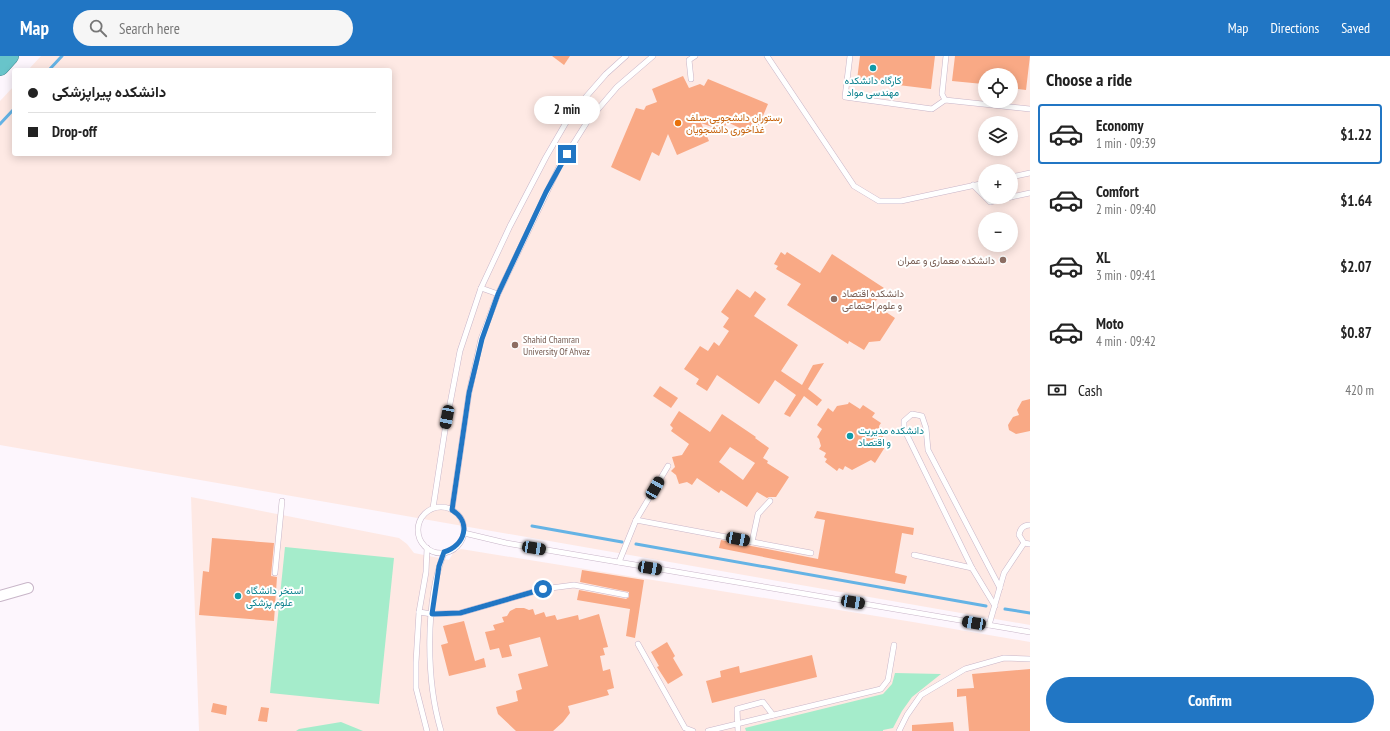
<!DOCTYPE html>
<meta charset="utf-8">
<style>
body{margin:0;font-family:"PT Sans Narrow",Vazirmatn,sans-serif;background:#f6f6f6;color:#222;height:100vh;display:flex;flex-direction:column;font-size:15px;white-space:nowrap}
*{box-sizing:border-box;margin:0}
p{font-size:13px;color:#767676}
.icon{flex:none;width:22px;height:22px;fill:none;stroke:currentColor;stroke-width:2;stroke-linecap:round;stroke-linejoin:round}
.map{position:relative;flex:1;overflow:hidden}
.sheet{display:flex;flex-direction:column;background:#fff;width:360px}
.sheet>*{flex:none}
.top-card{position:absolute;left:12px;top:12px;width:380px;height:88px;border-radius:4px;box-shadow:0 2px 10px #0003;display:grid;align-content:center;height:88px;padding:0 16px;background:#fff}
.tools{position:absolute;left:978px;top:12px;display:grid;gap:8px}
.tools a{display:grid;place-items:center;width:40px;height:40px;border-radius:50%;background:#fff;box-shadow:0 2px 10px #0003;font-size:20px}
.end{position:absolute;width:18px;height:18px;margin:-9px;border:5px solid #2176c4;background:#fff;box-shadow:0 0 0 2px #fff}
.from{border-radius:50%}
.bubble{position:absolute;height:28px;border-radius:14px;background:#fff;box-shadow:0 2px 10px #0003;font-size:13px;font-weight:600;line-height:28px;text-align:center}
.car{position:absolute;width:12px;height:24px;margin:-12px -6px;border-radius:5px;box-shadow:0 0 3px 1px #0007;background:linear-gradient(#222 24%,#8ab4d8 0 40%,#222 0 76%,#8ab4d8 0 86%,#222 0)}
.top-card b{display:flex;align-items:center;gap:14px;height:38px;font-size:15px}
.top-card b+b{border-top:1px solid #e0e0e0}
.top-card i{width:10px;height:10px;background:#222}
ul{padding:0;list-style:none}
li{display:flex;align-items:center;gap:12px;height:60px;margin:0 8px 6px;padding:0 8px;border:2px solid transparent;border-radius:4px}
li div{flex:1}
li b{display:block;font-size:15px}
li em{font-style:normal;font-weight:600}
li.on{border-color:#2176c4}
li>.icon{width:36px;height:36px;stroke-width:1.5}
h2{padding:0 16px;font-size:18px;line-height:48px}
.pay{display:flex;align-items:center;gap:10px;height:44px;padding:0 16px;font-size:15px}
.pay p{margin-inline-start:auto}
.cta{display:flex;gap:8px;margin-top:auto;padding:8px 16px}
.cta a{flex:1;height:46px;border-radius:24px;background:#2176c4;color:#fff;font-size:16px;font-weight:600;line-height:46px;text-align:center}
header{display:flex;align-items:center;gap:24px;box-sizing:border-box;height:56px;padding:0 20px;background:#2176c4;color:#fff}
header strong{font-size:19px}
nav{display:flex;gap:22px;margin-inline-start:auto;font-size:14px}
.search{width:280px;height:36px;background:#f6f6f6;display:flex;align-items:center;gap:10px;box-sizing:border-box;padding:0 14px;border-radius:22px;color:#767676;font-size:15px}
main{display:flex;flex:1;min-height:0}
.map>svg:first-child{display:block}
.education{fill:#fee9e4;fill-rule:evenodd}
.green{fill:#a5eccb}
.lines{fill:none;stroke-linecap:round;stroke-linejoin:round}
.stream{stroke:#65b3e5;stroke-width:3}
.building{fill:#f9a985;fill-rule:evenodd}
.service-casing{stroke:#c8b5c8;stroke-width:6}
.minor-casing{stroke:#c8b5c8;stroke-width:12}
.trunk-casing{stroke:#3c838b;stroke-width:18}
.service{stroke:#fff;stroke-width:5}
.minor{stroke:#fff;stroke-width:10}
.trunk{stroke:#68c4ca;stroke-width:17}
.route{stroke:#2176c4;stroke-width:5}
.culture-dot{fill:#0f9aa8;stroke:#fff;stroke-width:1.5}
.food-dot{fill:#e8710a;stroke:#fff;stroke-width:1.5}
.education-dot{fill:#8d6e63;stroke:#fff;stroke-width:1.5}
.labels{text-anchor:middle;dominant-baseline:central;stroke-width:4;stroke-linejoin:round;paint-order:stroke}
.culture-label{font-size:10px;fill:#0d838f;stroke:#fff;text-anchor:start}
.food-label{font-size:10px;fill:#c56008;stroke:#fff;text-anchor:start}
.education-label{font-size:10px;fill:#785e54;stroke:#fff;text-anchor:start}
</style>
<header>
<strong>Map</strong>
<div class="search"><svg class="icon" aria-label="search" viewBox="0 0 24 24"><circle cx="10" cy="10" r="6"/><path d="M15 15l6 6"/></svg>Search here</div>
<nav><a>Map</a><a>Directions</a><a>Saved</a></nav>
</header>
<main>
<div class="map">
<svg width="1030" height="675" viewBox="0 0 1030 675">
<rect width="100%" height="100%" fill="#fdf6fd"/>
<g class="education">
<path d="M 41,0 L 1030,0 L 1030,569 L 0,389 L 0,45 L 14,30 L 14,98 L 390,98 L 390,14 L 28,14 ZM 985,19 L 1011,19 L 1011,45 L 985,45 ZM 985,67 L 1011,67 L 1011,93 L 985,93 ZM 985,115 L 1011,115 L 1011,141 L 985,141 ZM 985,163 L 1011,163 L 1011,189 L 985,189 Z"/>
<path d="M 191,441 L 399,482 L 407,488 L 414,497 L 449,504 L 453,497 L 461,493 L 913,566 L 1030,586 L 1030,675 L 199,675 Z"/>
</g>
<g class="green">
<path d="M 285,491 L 394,502 L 379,648 L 270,637 Z"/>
<path d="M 895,617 L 941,618 L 912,641 L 902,655 L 893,672 L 883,674 L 883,675 L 746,675 L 745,672 L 883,638 L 892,628 Z"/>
<path d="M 341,666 L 363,675 L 296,675 L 299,673 Z"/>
</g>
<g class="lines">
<g class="stream">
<path d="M 49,14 L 62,0"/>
<path d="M 0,68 L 14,53"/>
<path d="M 532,470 L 622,486"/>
<path d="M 636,488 L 986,550"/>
<path d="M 1005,553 L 1030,557"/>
</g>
</g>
<g class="building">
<path d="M 552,0 L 570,0 L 564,9 Z"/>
<path d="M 860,0 L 935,0 L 931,33 L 857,24 Z"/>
<path d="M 955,0 L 1030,0 L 1026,34 L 1011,32 L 1011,19 L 984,19 L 983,28 L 952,25 Z"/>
<path d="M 683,20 L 689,32 L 700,28 L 704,30 L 708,23 L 768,48 L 755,79 L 727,66 L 723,75 L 701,67 L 709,85 L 677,99 L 668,78 L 659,100 L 652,96 L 640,125 L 611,111 L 636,52 L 644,54 L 646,50 L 657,46 L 652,33 Z"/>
<path d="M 781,196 L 785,199 L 787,196 L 820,217 L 832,198 L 884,232 L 874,248 L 895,262 L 880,285 L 869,286 L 864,294 L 849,285 L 848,288 L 787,249 L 801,228 L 776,213 L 778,210 L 774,208 Z"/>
<path d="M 737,233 L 750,242 L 755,235 L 766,243 L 754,260 L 798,289 L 781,315 L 802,329 L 813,309 L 824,307 L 808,333 L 822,344 L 817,350 L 804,340 L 790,361 L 784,358 L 796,339 L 775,324 L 759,348 L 717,319 L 707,335 L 696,328 L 699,323 L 684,313 L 700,290 L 708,295 L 714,286 L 719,290 L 729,275 L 723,271 L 729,262 L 721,256 Z"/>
<path d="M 660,330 L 678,342 L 671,352 L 653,340 Z"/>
<path d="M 1030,343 L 1030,375 L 1016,378 L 1009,374 L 1008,369 L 1013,361 L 1019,359 L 1017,354 L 1022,345 Z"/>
<path d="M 849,346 L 860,353 L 863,349 L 875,357 L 872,361 L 881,367 L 879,370 L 880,377 L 884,379 L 879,386 L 885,391 L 875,407 L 871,404 L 852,414 L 845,410 L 843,414 L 839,412 L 837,415 L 825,406 L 827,403 L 824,401 L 826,397 L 819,393 L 821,390 L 819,383 L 817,381 L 822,373 L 817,369 L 828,352 L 833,356 L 837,350 L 848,348 Z"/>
<path d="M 679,355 L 710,376 L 722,358 L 756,381 L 755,382 L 769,392 L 763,402 L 768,405 L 767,407 L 789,421 L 776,441 L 769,441 L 767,442 L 757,436 L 747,451 L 721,434 L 719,437 L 697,422 L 692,429 L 687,426 L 679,428 L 676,419 L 671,415 L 675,411 L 672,401 L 682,399 L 689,388 L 671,375 L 673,372 L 670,369 ZM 730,391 L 755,407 L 743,424 L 719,406 Z"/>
<path d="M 817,455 L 914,472 L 913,479 L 902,477 L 895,517 L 907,520 L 905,528 L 798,508 L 719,492 L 721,484 L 818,503 L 825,464 L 814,462 Z"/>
<path d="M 212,482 L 274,487 L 271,520 L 277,521 L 274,565 L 199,559 L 203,515 L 209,516 Z"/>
<path d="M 582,514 L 644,524 L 635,582 L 626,580 L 630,553 L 577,544 L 579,534 L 626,543 L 629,541 L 629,536 L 580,526 Z"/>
<path d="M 516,552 L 524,552 L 529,554 L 533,553 L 535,559 L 544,556 L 546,561 L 555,559 L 557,564 L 578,559 L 579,564 L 599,558 L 608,591 L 603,592 L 605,599 L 600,600 L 603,615 L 610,613 L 614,632 L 607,634 L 609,639 L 568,650 L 570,657 L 563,666 L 553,675 L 516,675 L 498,658 L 496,651 L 518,645 L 516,635 L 522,633 L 518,618 L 548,610 L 540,581 L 509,589 L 512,600 L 502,602 L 499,592 L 490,594 L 485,576 L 495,574 L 493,569 L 504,566 L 502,561 L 507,560 L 510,555 Z"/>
<path d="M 464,565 L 475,605 L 484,602 L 486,611 L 449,620 L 441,589 L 448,587 L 443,570 Z"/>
<path d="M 667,586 L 675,600 L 673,602 L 683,619 L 668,628 L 657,611 L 659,610 L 651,596 Z"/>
<path d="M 812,599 L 817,621 L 712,647 L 706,625 L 721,621 L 720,615 L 739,610 L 740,617 Z"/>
<path d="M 1030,613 L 1030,675 L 969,675 L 966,640 L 957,641 L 957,633 L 974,632 L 972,618 Z"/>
<path d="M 213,647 L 227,650 L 226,659 L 211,656 Z"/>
<path d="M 261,651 L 269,652 L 267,666 L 258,665 Z"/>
<path d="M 953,666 L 954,675 L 912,675 L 912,669 Z"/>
</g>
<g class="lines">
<g class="service-casing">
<g id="service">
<path d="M 767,0 L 854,130 L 879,145 L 901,145 L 985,127"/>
<path d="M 850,0 L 845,41 L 932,53 L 945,44 L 1030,53"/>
<path d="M 691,23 L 689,4 L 695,0"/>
<path d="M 945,44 L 942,38 L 946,0"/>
<path d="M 1011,121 L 1030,117"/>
<path d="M 973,129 L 990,146 L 1011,141"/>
<path d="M 1011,141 L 1030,137"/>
<path d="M 481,232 L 498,238"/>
<circle cx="441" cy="474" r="23"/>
<path d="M 433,452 L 445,374 L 460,295 L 481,232 L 510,170 L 546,101 L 571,58 L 606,18 L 626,0"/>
<path d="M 452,454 L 469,337 L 481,283 L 498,238 L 560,109 L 587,66 L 617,31 L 653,0"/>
<path d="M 636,464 L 668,410"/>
<path d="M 1030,469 C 1023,469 1020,473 1019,479 L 1024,487 L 1030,488"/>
<path d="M 464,477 L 506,487 L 1030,576"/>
<path d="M 752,486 L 758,458 L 770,445"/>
<path d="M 427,492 L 426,516 L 419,556 L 416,606 L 416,632 L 427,675"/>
<path d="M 914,499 L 972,512"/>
<path d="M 619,506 L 636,464 L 811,497"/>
<path d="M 275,517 L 282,445"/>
<path d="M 995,550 L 972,512 L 904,373 L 904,365 L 912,358 L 922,360 L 926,372 L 928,394 L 1000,532"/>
<path d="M 419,556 L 432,558 L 460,557 L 543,533 L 574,529 L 626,539"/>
<path d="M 989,569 L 1004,517 L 1024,487"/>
<path d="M 638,588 L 685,672 L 693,675"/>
<path d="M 441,675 C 426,625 425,545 444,497"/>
<path d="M 708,675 L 881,633 L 888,624 L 894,589"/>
<path d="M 738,675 L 737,653 L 763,646 L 773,659"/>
<path d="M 899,675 L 907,659 L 921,639 L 965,613 L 1004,602 L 1030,603"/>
</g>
</g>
<g class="minor-casing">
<path id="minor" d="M 0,540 L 28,532"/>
</g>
<g class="trunk-casing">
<path id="trunk" d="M 0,11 L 10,0"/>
</g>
<use href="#service" class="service"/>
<use href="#minor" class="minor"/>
<use href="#trunk" class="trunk"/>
</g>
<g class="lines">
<path class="route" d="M 543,533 L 460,557 L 432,558 L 439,510 L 444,496 C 465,490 472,466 452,454 L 469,337 L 482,283 L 498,238 L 546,136 L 567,98"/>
</g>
<g class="culture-dot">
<circle cx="873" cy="12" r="4"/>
<circle cx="850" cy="380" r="4"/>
<circle cx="238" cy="540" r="4"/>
</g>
<circle class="food-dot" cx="678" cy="67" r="4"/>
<g class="education-dot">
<circle cx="1003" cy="204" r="4"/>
<circle cx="834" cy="243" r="4"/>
<circle cx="515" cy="289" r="4"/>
</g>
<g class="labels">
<g class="culture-label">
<text x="873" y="24" text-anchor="middle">کارگاه دانشکده<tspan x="873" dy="12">مهندسی مواد</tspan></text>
<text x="858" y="374">دانشکده مدیریت<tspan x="858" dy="12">و اقتصاد</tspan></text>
<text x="246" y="534">استخر دانشگاه<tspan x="246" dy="12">علوم پزشکی</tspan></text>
</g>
<g class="food-label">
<text x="686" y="61">رستوران دانشجویی-سلف<tspan x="686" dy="12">غذاخوری دانشجویان</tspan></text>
</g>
<g class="education-label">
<text x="995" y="204" text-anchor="end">دانشکده معماری و عمران</text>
<text x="842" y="237">دانشکده اقتصاد<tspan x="842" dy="12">و علوم اجتماعی</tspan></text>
<text x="523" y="283">Shahid Chamran<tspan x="523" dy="12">University Of Ahvaz</tspan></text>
</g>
</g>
</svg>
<div class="tools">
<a><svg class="icon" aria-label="locate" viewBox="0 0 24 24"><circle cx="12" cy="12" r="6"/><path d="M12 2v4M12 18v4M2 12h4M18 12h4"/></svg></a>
<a><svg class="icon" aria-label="layers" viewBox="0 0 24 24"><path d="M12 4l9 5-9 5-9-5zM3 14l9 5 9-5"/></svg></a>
<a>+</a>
<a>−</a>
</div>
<i class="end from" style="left:543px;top:533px"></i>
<i class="end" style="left:567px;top:98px"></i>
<div class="bubble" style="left:534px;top:40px;width:66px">2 min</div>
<i class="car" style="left:447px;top:361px;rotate:191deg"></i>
<i class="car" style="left:655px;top:432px;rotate:30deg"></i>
<i class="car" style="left:738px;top:483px;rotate:101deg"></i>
<i class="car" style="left:534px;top:492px;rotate:99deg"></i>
<i class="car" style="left:650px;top:512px;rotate:100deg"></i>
<i class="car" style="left:853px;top:546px;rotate:99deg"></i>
<i class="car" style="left:974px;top:567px;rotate:280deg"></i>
<div class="top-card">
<b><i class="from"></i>دانشکده پیراپزشکی</b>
<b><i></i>Drop-off</b>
</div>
</div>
<section class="sheet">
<h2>Choose a ride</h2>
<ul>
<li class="on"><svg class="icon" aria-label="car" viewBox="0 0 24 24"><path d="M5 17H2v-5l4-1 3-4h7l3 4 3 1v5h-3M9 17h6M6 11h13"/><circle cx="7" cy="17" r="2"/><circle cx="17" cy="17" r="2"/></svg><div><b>Economy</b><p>1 min · 09:39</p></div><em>$1.22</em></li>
<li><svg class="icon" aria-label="car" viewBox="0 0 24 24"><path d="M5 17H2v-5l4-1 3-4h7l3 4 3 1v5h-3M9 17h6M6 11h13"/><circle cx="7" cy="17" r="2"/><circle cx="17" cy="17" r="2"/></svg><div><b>Comfort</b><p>2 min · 09:40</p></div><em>$1.64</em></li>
<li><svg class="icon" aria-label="car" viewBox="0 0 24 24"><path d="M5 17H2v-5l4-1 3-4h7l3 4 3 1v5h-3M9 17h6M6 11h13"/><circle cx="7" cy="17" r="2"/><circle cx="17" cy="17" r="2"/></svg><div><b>XL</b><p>3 min · 09:41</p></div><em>$2.07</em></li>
<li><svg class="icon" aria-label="car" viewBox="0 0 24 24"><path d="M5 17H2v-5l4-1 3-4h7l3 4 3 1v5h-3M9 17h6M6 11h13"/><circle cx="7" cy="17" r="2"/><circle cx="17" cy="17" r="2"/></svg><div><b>Moto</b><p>4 min · 09:42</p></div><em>$0.87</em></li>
</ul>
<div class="pay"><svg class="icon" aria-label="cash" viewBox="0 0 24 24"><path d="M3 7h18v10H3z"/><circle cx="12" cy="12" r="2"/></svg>Cash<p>420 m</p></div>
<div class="cta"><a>Confirm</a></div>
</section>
</main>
